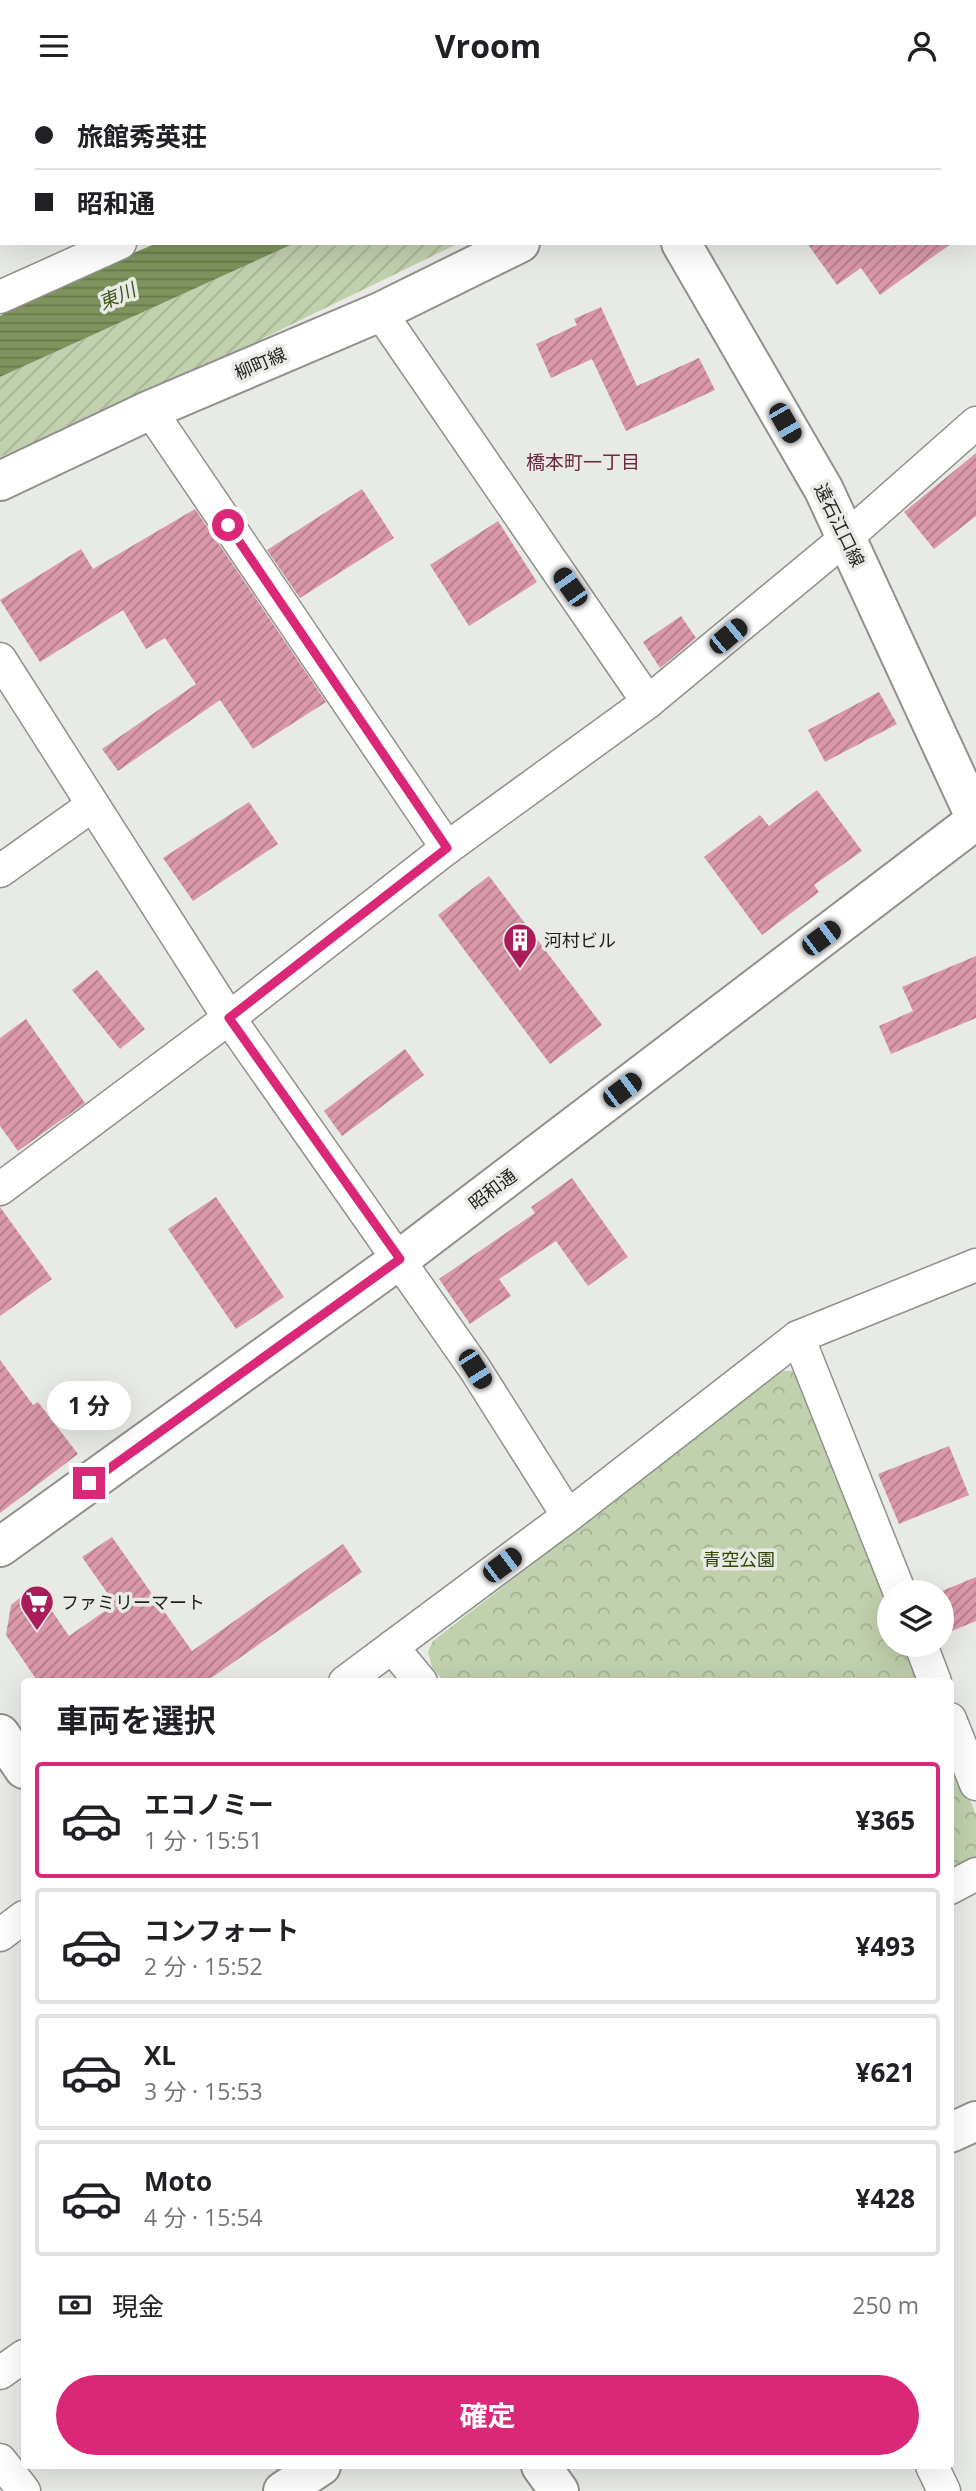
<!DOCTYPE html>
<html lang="ja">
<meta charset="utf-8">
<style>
body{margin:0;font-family:"Open Sans","Noto Sans JP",sans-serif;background:#f6f6f6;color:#202124;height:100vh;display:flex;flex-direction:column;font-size:26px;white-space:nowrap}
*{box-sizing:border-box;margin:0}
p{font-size:23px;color:#757577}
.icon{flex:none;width:38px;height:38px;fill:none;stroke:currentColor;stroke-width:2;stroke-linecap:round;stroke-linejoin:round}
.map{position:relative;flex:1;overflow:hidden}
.sheet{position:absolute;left:21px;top:1587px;width:933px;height:791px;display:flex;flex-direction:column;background:#fff;border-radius:7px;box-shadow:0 7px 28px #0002}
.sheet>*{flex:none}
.top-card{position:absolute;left:0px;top:0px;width:976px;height:154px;box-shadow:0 7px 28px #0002;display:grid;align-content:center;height:154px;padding:0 35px;background:#fff}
.buttons{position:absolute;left:877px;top:1489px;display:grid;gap:14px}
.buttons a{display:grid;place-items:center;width:77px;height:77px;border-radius:50%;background:#fff;box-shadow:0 7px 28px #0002;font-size:35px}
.end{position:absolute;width:32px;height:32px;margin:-16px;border:9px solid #db2777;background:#fff;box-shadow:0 0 0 4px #fff}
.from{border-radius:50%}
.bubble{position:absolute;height:49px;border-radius:24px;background:#fff;box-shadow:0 7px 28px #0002;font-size:23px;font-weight:700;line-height:49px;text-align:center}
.car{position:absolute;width:21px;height:42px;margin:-21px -10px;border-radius:9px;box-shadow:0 0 5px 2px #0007;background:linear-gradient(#222 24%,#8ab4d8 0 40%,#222 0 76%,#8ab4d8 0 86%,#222 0)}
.top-card b{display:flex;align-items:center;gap:24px;height:66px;font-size:26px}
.top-card b+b{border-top:2px solid #e0e0e0}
.top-card i{width:18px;height:18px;background:#202124}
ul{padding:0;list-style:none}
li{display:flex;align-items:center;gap:21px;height:116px;margin:0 14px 10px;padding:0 21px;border:4px solid #e0e0e0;border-radius:7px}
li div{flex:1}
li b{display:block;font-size:26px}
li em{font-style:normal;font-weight:700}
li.current{border-color:#db2777}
li>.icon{width:63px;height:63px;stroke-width:1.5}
h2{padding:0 35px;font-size:32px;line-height:84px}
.pay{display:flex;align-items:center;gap:18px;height:77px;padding:0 35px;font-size:26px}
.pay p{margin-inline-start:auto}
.action{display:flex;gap:14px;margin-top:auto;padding:14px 35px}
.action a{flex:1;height:80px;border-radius:42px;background:#db2777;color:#fff;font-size:28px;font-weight:700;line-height:80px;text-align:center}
header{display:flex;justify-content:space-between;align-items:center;height:91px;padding:0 35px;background:#fff;font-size:32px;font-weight:700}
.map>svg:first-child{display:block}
.forest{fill:url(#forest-crowns)}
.garden{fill:url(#garden-furrows)}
.water{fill:url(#water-rules)}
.building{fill:url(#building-hatch)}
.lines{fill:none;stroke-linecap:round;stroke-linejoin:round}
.minor-casing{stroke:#90918d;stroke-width:35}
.tertiary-casing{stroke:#90918d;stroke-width:42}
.primary-casing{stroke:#90918d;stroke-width:42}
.minor{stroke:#fff;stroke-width:32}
.tertiary{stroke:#fff;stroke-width:38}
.primary{stroke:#fff;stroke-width:38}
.route{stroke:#db2777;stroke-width:9}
.labels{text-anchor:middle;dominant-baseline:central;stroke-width:7;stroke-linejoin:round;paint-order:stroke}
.street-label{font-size:18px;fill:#1f201e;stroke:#e8eae5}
.poi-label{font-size:18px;fill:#1f201e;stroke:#e8eae5;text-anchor:start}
.park-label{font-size:18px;fill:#314502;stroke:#e8eae5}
.water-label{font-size:19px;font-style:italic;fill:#405517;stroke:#e8eae5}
.neighbourhood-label{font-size:19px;fill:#6c2840;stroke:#e8eae5}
</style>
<header><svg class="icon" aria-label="menu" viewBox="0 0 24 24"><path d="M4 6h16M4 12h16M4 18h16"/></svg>Vroom<svg class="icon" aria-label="person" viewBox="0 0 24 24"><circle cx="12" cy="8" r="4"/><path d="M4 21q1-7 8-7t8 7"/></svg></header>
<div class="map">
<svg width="976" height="2400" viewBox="0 0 976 2400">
<defs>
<pattern id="forest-crowns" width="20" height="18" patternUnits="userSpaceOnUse" patternTransform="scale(1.75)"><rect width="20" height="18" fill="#c1d0ad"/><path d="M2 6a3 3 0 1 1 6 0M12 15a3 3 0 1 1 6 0" fill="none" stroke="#a5b294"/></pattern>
<pattern id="garden-furrows" width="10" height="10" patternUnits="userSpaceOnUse" patternTransform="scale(1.75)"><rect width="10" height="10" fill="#c1d0ad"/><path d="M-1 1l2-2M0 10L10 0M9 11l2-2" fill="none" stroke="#a5b294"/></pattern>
<pattern id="water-rules" width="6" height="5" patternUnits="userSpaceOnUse" patternTransform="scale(1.75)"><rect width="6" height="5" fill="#7e945c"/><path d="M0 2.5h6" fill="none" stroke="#67784b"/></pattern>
<pattern id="building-hatch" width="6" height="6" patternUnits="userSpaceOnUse" patternTransform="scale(1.75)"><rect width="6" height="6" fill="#da98aa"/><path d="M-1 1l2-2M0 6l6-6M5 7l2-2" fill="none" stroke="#b07c8a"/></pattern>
</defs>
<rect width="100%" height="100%" fill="#e8eae5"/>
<g class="forest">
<path d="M 782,1280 L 792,1280 L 801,1287 L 889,1507 L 889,1554 L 908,1554 L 922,1591 L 444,1591 L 432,1576 L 428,1561 L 433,1550 Z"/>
<path d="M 950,1660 L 976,1724 L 976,1768 L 950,1783 Z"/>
</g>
<path class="garden" d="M 295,152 L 459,152 L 159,298 L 0,366 L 0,286 Z"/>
<path class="water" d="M 157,152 L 295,152 L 0,286 L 0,225 L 37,203 Z"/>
<g class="building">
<path d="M 807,152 L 952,152 L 880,204 L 861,177 L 837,194 Z"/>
<path d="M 601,216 L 637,295 L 699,267 L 715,299 L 626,340 L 592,268 L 551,287 L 536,253 L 577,234 L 574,228 Z"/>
<path d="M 976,362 L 976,425 L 934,458 L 904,421 Z"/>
<path d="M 362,398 L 394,447 L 300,507 L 267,459 Z"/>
<path d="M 195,418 L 326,611 L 253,658 L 220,609 L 118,680 L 102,658 L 196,593 L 165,547 L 146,558 L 123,519 L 40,571 L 0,509 L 81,458 L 93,478 Z"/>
<path d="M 498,430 L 537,491 L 469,535 L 430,474 Z"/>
<path d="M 681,525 L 696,547 L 660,577 L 643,551 Z"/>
<path d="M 879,601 L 897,633 L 825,671 L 808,639 Z"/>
<path d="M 817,699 L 862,760 L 814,794 L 819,801 L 762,844 L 704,766 L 760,724 L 769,735 Z"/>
<path d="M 249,711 L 278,753 L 193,810 L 163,767 Z"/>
<path d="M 489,785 L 602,934 L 550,973 L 438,824 Z"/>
<path d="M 976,865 L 976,927 L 891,963 L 879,935 L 913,920 L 902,896 Z"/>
<path d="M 97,879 L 145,938 L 120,958 L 72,899 Z"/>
<path d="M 26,928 L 85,1012 L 18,1060 L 0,1035 L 0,947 Z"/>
<path d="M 405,958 L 424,984 L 342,1045 L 324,1020 Z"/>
<path d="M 572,1087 L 628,1166 L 588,1195 L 556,1150 L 499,1188 L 511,1205 L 470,1233 L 439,1188 L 535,1122 L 531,1116 Z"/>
<path d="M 216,1106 L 284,1206 L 236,1238 L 168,1138 Z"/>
<path d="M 0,1116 L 52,1188 L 0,1225 Z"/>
<path d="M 0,1269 L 33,1314 L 38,1311 L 78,1363 L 0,1422 Z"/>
<path d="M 949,1355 L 969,1404 L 899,1433 L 878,1383 Z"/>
<path d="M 112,1446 L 192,1560 L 343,1453 L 362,1481 L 211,1587 L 213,1591 L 38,1591 L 6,1544 L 11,1514 L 35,1495 L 69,1545 L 115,1513 L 82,1466 Z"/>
<path d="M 976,1486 L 976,1530 L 942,1544 L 942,1500 Z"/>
</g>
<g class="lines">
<g class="minor-casing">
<g id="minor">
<path d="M 140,0 L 141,2"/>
<path d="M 428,2 L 432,0"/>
<path d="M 742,2 L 745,0"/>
<path d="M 0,206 L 120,152"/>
<path d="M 380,221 L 648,611"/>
<path d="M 150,319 L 447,757"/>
<path d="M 0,568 L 229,927 L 475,1278 L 568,1425"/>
<path d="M 0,780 L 93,714"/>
<path d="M 0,1098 L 229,927 L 447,757 L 648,611 L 847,446 L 976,332"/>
<path d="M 798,1246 L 900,1502"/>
<path d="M 921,1554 L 935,1591"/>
<path d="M 392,1556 L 421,1591"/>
<path d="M 345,1591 L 568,1425 L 798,1246 L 976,1174"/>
<path d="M 950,1628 L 976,1693"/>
<path d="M 950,1797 L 976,1783"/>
<path d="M 0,1844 L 24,1826"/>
<path d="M 0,2282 L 24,2265"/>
<path d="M 0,2369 L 24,2400"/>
<path d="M 932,2375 L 944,2400"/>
</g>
</g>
<g class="tertiary-casing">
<g id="tertiary">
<path d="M 598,0 L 599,2"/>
<path d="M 681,152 L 824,399 L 976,728"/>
<path d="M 0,390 L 150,319 L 380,221 L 520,152"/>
<path d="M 0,1456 L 400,1168 L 976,729"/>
<path d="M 0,1643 L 24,1678"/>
<path d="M 541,2375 L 559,2400"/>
</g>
</g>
<g class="primary-casing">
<g id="primary">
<path d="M 950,2042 L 976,2030"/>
<path d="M 283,2400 L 321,2375"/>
</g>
</g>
<use href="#minor" class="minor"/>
<use href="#tertiary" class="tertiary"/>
<use href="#primary" class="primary"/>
</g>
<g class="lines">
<path class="route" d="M 89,1392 L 400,1168 L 229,927 L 447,757 L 228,434"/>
</g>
<defs>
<g id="building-pin" transform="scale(1.75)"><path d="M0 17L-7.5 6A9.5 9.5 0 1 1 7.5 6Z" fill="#aa1c5a" stroke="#e8eae5"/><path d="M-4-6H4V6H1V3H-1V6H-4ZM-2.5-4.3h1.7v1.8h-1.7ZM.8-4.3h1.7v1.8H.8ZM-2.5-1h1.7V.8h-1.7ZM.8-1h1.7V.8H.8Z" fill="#fff"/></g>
<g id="supermarket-pin" transform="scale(1.75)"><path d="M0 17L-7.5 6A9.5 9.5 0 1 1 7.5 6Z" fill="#aa1c5a" stroke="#e8eae5"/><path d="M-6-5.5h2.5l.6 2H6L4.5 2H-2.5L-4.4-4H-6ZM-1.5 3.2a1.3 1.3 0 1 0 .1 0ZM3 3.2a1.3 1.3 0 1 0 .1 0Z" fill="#fff"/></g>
</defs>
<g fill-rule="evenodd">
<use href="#building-pin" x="520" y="849"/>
<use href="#supermarket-pin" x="37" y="1511"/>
</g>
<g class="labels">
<g class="street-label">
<text transform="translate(260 272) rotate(-23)">柳町線</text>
<text transform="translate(840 434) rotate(64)">遠石江口線</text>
<text transform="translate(492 1098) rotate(-37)">昭和通</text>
</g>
<g class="poi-label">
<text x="544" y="849">河村ビル</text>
<text x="61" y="1511">ファミリーマート</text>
</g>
<g class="park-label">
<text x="739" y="1468">青空公園</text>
</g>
<g class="water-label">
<text transform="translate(117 205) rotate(-24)">東川</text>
</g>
<g class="neighbourhood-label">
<text x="583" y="371">橋本町一丁目</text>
</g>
</g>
</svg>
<div class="buttons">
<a><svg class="icon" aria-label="layers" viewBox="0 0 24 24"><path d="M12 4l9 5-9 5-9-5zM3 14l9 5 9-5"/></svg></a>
</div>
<i class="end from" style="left:228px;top:434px"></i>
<i class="end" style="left:89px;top:1392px"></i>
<div class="bubble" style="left:47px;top:1290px;width:84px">1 分</div>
<i class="car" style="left:785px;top:332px;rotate:150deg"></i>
<i class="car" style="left:570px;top:496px;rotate:325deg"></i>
<i class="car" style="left:728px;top:545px;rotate:50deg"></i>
<i class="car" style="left:821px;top:847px;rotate:53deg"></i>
<i class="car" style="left:622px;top:999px;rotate:53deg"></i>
<i class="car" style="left:475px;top:1278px;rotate:148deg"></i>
<i class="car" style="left:502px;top:1474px;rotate:53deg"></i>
<div class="top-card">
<b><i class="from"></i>旅館秀英荘</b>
<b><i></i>昭和通</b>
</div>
<section class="sheet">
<h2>車両を選択</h2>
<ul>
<li class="current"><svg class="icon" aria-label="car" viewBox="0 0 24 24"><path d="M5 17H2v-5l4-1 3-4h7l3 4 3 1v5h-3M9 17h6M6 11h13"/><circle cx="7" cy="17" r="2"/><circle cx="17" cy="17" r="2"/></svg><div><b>エコノミー</b><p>1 分 · 15:51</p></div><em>¥365</em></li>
<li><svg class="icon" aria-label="car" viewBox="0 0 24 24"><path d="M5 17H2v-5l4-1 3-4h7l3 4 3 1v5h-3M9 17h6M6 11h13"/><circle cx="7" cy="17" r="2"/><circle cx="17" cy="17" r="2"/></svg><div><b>コンフォート</b><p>2 分 · 15:52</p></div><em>¥493</em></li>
<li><svg class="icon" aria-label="car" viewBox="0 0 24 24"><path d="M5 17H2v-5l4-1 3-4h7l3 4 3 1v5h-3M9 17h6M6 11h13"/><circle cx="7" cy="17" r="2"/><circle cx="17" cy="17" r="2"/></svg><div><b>XL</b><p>3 分 · 15:53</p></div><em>¥621</em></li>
<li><svg class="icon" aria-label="car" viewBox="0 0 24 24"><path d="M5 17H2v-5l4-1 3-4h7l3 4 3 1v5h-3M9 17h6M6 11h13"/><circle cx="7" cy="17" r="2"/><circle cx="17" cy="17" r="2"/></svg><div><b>Moto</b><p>4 分 · 15:54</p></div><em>¥428</em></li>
</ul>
<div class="pay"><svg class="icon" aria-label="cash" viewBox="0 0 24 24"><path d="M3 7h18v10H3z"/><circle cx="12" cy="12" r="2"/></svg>現金<p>250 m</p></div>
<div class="action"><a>確定</a></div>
</section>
</div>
